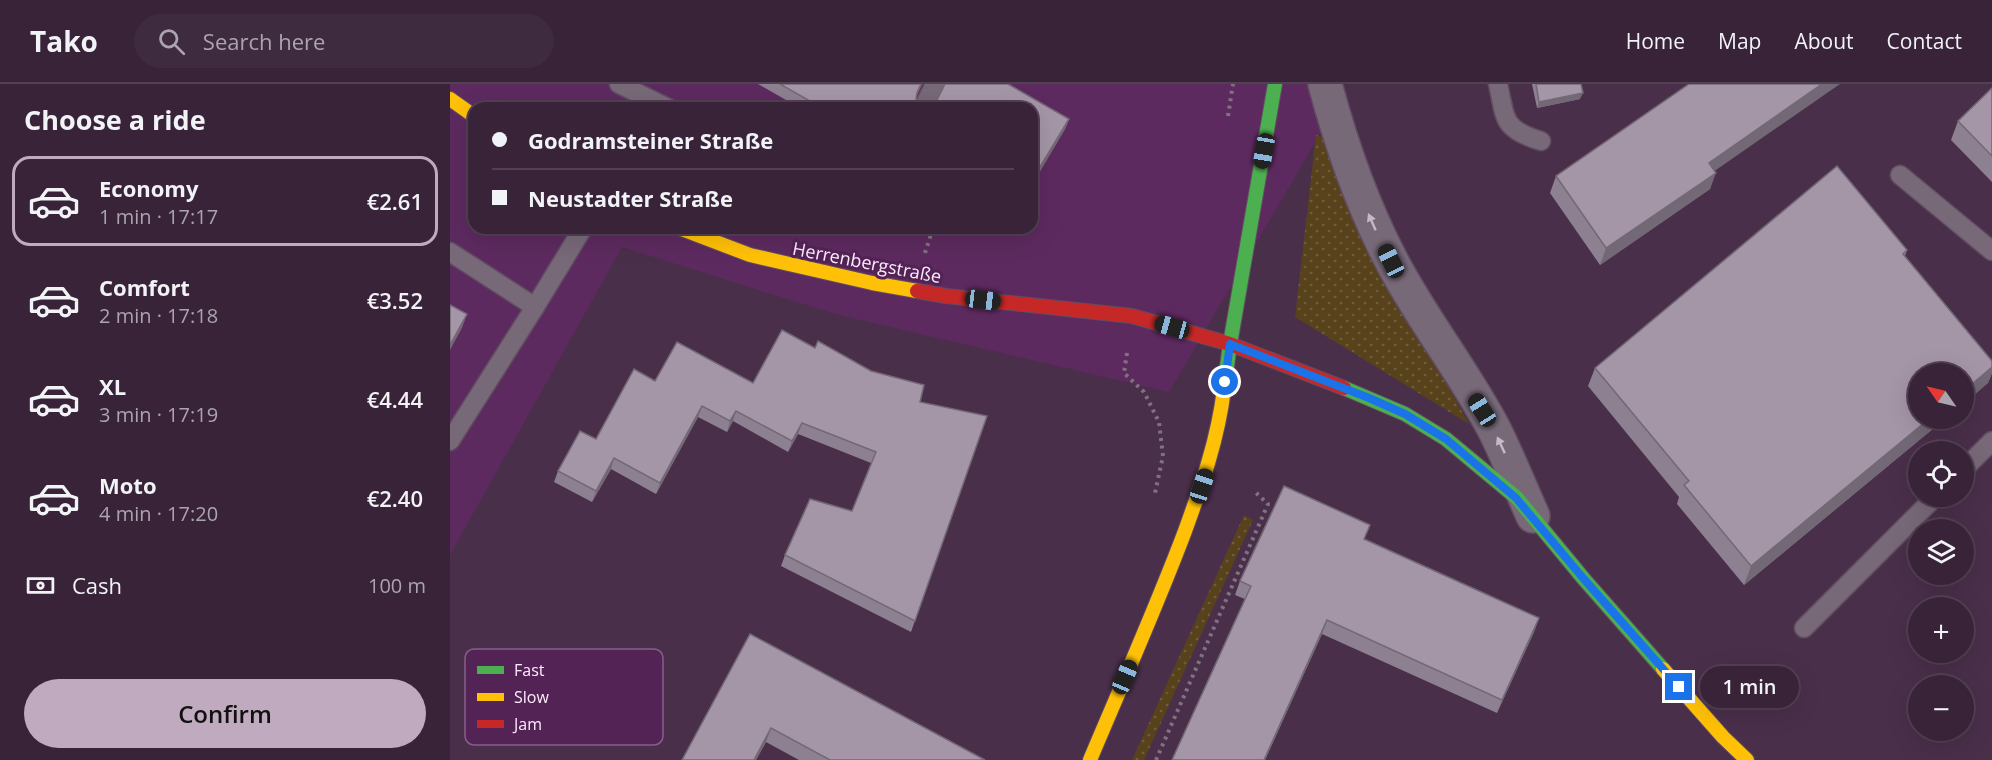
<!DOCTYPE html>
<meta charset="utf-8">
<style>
body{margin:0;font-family:"Open Sans",sans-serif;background:#3f2b40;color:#f1f3f6;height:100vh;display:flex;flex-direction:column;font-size:22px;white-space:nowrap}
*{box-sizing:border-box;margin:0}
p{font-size:20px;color:#aba4ae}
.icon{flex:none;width:33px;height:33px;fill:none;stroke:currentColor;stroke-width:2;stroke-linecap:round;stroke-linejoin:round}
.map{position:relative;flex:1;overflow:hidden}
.drawer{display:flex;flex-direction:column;background:#382338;width:450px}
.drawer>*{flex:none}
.guide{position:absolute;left:18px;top:18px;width:570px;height:132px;border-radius:18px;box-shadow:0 6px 24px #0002,0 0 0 2px #524053;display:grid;align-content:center;height:132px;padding:0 24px;background:#382338}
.needle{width:39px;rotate:304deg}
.tools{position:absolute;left:1458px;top:279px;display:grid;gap:12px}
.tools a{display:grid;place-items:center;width:66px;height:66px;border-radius:50%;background:#382338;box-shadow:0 6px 24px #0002,0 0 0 2px #524053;font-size:30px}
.end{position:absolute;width:27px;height:27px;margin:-14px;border:8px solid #1a73e8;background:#fff;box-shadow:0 0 0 3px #fff}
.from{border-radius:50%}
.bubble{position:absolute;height:42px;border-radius:21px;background:#382338;box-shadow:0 6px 24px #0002,0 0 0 2px #524053;font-size:20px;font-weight:600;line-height:42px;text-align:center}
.car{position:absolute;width:18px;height:36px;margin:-18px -9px;border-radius:8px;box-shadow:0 0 4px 2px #0007;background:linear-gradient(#222 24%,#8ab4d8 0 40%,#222 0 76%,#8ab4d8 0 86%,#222 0)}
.guide b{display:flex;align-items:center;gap:21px;height:57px;font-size:22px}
.guide b+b{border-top:2px solid #524053}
.guide i{width:15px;height:15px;background:#f1f3f6}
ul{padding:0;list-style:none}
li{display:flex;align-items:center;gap:18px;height:90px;margin:0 12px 9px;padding:0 12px;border:3px solid transparent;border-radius:18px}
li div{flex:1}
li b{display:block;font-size:22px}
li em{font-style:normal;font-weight:600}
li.on{border-color:#bfaabf}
li>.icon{width:54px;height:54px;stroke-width:1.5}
h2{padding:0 24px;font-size:27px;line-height:72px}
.pay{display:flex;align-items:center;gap:15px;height:66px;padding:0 24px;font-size:22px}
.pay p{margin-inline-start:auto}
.button{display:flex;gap:12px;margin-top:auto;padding:12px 24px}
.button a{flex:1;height:69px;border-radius:36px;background:#bfaabf;color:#111;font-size:24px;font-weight:600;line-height:69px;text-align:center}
header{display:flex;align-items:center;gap:36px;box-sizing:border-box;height:84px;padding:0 30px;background:#382338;border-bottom:2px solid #524053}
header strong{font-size:28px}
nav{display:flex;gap:33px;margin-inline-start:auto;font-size:21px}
.search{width:420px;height:54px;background:#3f2b40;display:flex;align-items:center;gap:15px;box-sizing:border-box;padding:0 21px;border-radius:33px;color:#aba4ae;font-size:22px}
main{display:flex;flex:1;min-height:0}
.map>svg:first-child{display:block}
.built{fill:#5d2a5f;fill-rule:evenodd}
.park{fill:url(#park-dots)}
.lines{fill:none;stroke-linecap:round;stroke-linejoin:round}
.lane-casing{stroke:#614c61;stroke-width:21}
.street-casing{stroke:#614c61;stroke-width:36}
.fast-casing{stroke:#614c61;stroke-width:16}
.slow-casing{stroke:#614c61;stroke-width:16}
.jam-casing{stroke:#614c61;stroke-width:16}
.path{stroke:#817281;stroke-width:4;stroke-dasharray:3 4.5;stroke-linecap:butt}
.lane{stroke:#786979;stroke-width:18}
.street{stroke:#786979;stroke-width:33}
.fast{stroke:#4caf50;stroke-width:14}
.slow{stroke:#ffc107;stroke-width:14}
.jam{stroke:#c62828;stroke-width:14}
.wall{fill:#8d8090}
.shaded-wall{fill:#736875}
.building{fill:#a495a7;stroke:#736875;stroke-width:1.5}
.oneway{fill:#c8b8c9}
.route{stroke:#1a73e8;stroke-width:8}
.labels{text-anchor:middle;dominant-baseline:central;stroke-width:6;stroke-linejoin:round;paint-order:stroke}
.street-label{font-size:18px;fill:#feecfe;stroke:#542356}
.key{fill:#542356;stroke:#875f88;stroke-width:1.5}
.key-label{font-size:16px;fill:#feecfe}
</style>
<header>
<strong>Tako</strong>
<div class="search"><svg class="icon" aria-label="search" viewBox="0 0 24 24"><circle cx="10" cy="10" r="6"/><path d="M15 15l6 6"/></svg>Search here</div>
<nav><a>Home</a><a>Map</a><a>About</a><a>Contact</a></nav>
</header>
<main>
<section class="drawer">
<h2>Choose a ride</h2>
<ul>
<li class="on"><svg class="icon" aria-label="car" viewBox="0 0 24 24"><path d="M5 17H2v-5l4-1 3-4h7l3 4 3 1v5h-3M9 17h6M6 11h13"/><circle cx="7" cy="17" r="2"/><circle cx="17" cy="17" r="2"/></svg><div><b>Economy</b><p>1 min · 17:17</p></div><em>€2.61</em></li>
<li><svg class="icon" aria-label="car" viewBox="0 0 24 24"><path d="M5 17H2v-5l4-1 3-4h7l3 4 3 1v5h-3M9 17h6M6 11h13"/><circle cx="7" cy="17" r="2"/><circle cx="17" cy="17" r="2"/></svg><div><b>Comfort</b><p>2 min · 17:18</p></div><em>€3.52</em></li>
<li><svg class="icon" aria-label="car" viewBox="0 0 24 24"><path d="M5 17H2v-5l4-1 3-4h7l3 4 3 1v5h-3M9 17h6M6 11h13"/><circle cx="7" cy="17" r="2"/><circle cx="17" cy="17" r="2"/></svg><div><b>XL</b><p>3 min · 17:19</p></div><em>€4.44</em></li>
<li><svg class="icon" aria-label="car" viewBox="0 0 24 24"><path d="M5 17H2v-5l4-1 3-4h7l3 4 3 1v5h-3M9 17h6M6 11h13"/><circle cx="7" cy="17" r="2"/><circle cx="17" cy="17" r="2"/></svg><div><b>Moto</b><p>4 min · 17:20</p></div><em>€2.40</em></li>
</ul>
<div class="pay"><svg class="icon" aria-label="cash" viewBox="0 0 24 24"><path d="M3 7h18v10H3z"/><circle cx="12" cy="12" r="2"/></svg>Cash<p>100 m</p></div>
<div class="button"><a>Confirm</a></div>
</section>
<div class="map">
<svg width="1542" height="676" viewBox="0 0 1542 676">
<defs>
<pattern id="park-dots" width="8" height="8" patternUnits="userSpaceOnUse" patternTransform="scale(1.5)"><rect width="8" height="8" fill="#57421b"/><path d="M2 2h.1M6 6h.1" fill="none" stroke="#705d3d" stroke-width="1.8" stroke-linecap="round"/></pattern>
</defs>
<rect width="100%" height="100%" fill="#4a2f4a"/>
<path class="built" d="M 0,0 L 878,0 L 877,38 L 719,308 L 385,230 L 172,163 L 0,471 ZM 24,24 L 582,24 L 582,144 L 24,144 Z"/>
<g class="park">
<path d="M 866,51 L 876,54 L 928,177 L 1019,340 L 845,233 Z"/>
<path d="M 794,431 L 803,436 L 694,676 L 682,676 Z"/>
</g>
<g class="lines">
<g class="lane-casing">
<g id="lane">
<path d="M 169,0 L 218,24"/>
<path d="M 1048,0 C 1056,36 1052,45 1091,57"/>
<path d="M 473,24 L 485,0"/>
<path d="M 1450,91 L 1542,167"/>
<path d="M 0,168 L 85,223"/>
<path d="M 0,357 L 85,223 L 133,144"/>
<path d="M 1514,385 L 1542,357"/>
<path d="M 1354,544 L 1486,412"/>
</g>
</g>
<g class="street-casing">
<path id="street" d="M 875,0 C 891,60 911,118 940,174 C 970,233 1013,286 1044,345 C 1058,373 1070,403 1083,432"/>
</g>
<g class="fast-casing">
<g id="fast">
<path d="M 894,304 L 955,330 L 996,355 L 1067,414 L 1133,494 L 1213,585"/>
<path d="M 774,305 L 780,260 L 825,0"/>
</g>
</g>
<g class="slow-casing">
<g id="slow">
<path d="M 0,15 L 24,32"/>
<path d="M 229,144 L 300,171 L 422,199 L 467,207"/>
<path d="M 1213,585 L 1273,653 L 1297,676"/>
<path d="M 640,676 C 672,600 706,524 735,447 C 752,400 768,355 774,305"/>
</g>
</g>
<g class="jam-casing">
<path id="jam" d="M 467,207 L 496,212 L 682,232 L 780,260 L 894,304"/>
</g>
<g class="path">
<path d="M 778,32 L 783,0"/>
<path d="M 475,169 L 482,147 L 477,144"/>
<path d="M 677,269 L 674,289 L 694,308 L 709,338 L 713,372 L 705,409"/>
<path d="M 706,676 L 818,420 L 803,406"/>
</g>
<use href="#lane" class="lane"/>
<use href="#street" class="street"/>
<use href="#fast" class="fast"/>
<use href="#slow" class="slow"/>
<use href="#jam" class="jam"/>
</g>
<g class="wall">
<path d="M 308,0 L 472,0 L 466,13 L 468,24 L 350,24 Z"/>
<path d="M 495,0 L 558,0 L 619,35 L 615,45 L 586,94 L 582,91 L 582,24 L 483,24 Z"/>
<path d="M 1082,0 L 1131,0 L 1130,15 L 1087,24 Z"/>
<path d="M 1542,4 L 1542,98 L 1501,56 L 1508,37 Z"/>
<path d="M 1265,87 L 1260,105 L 1150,181 L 1100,109 L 1106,92 Z"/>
<path d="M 1457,166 L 1455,172 L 1542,277 L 1542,289 L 1538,299 L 1468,334 L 1496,334 L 1294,501 L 1227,420 L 1229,413 L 1138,302 L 1145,284 Z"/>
<path d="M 365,264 L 470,318 L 537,332 L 461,548 L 331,482 L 335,471 L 402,427 L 421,379 L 348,350 L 338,368 L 283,337 L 277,348 L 248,333 L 206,410 L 161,385 L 142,418 L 104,398 L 108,387 L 146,355 L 205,297 L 303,299 Z"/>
<path d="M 915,456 L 1089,534 L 1084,548 L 1047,629 L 872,550 L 815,676 L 722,676 L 795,515 L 785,511 L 790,497 Z"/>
<path d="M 300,550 L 535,676 L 349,676 L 316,658 L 306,676 L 232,676 Z"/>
</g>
<g class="shaded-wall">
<path d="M 1372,0 L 1390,0 L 1253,95 L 1259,79 Z"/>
<path d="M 1133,9 L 1130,15 L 1087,24 L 1089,18 Z"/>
<path d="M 619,35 L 615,45 L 586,94 L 590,83 Z"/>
<path d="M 1266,89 L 1260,105 L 1150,181 L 1156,164 Z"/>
<path d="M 17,230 L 12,244 L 0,266 L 0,261 Z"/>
<path d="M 1542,283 L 1542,289 L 1538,299 L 1514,320 L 1514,307 Z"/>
<path d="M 252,322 L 248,333 L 206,410 L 210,399 Z"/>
<path d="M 286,327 L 283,337 L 277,348 L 280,337 Z"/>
<path d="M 1480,334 L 1496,334 L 1294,501 L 1301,482 Z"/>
<path d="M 352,339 L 348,350 L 338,368 L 342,357 Z"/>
<path d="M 164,374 L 161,385 L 142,418 L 146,407 Z"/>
<path d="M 1089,534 L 1084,548 L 1047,629 L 1052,616 Z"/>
<path d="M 877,536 L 872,550 L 815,676 L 814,676 Z"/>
<path d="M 321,644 L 316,658 L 306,676 L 304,676 Z"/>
</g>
<g class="building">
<path d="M 330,0 L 471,0 L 467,9 L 466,15 L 469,21 L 467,24 L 372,24 Z"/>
<path d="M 495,0 L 558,0 L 619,35 L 590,83 L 582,79 L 582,24 L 486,24 L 484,22 Z"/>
<path d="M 1086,0 L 1131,0 L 1133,9 L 1089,18 Z"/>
<path d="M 1239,0 L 1372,0 L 1259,79 L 1266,89 L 1156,164 L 1106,92 Z"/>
<path d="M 1542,4 L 1542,72 L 1508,37 Z"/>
<path d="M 1387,82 L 1457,166 L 1453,170 L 1542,277 L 1542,283 L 1514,307 L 1514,290 L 1468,290 L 1468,334 L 1480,334 L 1301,482 L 1234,401 L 1239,397 L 1145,284 Z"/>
<path d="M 0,221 L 17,230 L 0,261 Z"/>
<path d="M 332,246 L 365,264 L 368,257 L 421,287 L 474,301 L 470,318 L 537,332 L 465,537 L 335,471 L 360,415 L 402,427 L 426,368 L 352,339 L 342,357 L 286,327 L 280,337 L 252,322 L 210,399 L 164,374 L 146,407 L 108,387 L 130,347 L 146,355 L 184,285 L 205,297 L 227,258 L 303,299 Z"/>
<path d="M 834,402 L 920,441 L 914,455 L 1089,534 L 1052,616 L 877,536 L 814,676 L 722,676 L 801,502 L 790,497 Z"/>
<path d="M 300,550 L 535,676 L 380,676 L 321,644 L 304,676 L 232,676 Z"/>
</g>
<defs><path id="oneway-solid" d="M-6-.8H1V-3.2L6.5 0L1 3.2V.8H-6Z" transform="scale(1.5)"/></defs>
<g class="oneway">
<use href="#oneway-solid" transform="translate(922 138) rotate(-114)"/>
<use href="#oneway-solid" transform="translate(1051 361) rotate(-115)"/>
</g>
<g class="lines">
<path class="route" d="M 775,298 L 780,260 L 919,314 L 955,330 L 996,355 L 1066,414 L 1133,494 L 1229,603"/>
</g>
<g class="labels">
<g class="street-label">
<text transform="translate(417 178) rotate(11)">Herrenbergstraße</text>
</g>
</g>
<rect x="15" y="565" width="198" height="96" rx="9" class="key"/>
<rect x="27" y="582" width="27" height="8" fill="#4caf50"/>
<rect x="27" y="609" width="27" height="8" fill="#ffc107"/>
<rect x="27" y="636" width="27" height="8" fill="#c62828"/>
<g class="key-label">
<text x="64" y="592">Fast</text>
<text x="64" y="619">Slow</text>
<text x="64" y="646">Jam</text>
</g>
</svg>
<div class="tools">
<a><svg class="needle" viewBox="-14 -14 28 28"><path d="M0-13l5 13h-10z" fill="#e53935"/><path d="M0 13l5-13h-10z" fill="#aba4ae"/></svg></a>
<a><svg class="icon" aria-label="locate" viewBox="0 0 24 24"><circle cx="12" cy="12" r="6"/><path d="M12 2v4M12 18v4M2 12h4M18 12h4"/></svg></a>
<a><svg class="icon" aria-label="layers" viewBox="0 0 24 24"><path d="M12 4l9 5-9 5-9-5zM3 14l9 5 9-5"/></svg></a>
<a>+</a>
<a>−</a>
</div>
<i class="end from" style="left:775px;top:298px"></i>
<i class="end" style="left:1229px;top:603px"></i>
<div class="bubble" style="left:1250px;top:582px;width:99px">1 min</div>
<i class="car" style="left:814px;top:67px;rotate:190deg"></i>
<i class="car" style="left:941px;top:177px;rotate:334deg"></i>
<i class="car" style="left:533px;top:216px;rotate:97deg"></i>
<i class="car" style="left:722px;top:243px;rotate:286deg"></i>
<i class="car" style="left:1032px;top:326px;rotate:328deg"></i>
<i class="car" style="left:752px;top:402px;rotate:18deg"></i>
<i class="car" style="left:675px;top:593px;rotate:23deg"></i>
<div class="guide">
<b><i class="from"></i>Godramsteiner Straße</b>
<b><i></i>Neustadter Straße</b>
</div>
</div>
</main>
